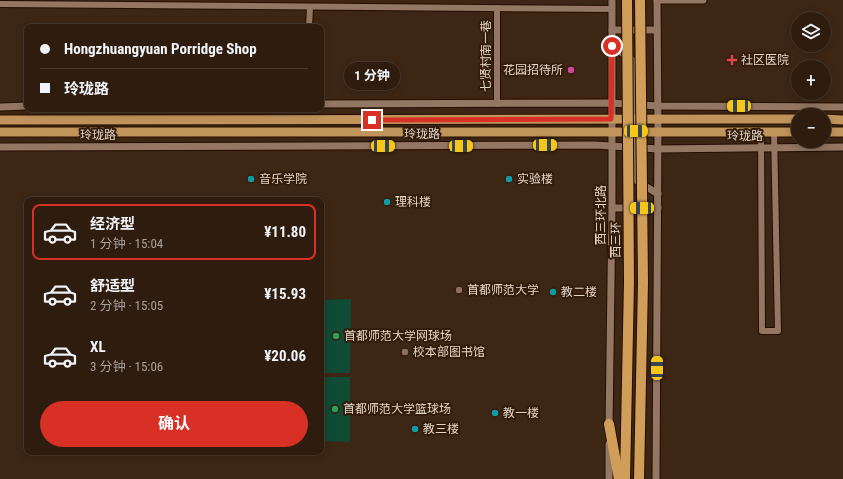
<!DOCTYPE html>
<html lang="zh">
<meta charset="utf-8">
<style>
body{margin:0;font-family:"Roboto Condensed","Noto Sans SC",sans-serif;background:#3a291d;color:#f1f3f6;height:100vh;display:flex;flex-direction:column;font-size:15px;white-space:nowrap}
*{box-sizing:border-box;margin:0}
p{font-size:13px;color:#a7a19e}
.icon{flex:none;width:22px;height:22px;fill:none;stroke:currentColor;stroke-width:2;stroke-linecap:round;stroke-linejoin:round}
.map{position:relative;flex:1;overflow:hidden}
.panel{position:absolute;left:24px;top:197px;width:300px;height:258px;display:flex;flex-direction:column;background:#2e1c0f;border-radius:8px;box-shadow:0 2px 10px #0003,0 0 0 1px #493a2f}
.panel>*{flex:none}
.hud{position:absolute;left:24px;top:24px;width:300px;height:88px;border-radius:8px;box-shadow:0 2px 10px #0003,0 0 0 1px #493a2f;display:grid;align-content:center;height:88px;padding:0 16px;background:#2e1c0f}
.fabs{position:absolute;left:791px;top:12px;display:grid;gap:8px}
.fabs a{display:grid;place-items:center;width:40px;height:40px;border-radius:50%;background:#2e1c0f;box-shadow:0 2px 10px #0003,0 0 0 1px #493a2f;font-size:20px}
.end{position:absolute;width:18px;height:18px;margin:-9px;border:5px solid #d93025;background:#fff;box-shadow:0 0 0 2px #fff}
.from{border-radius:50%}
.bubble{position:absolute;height:28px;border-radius:14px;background:#2e1c0f;box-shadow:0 2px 10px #0003,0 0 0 1px #493a2f;font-size:13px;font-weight:700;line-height:28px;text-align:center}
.car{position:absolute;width:12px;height:24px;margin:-12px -6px;border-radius:5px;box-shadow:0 0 3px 1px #0007;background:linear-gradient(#f5c518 24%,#345 0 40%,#f5c518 0 76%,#345 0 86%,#f5c518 0)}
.hud b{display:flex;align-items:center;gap:14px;height:38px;font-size:15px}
.hud b+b{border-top:1px solid #493a2f}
.hud i{width:10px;height:10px;background:#f1f3f6}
ul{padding:7px 0 0;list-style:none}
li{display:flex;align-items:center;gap:12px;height:56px;margin:0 8px 6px;padding:0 8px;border:2px solid transparent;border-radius:8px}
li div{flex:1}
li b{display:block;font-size:15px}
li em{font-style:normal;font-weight:700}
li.on{border-color:#d93025}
li>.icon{width:36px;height:36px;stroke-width:1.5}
.cta{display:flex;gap:8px;margin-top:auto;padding:8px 16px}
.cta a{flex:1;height:46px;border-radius:24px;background:#d93025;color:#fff;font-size:16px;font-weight:700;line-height:46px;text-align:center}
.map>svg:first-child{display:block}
.green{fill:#104b35}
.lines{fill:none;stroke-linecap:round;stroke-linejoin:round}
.minor-casing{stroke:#240e00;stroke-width:8}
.tertiary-casing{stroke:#240e00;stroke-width:9}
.primary-casing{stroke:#240e00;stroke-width:11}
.trunk-casing{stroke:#240e00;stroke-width:12}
.minor{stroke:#937762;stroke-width:6}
.tertiary{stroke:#937762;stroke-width:7}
.primary{stroke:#c1945b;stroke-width:9}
.trunk{stroke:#d09e59;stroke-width:10}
.trunk-bridge-casing{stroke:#240e00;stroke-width:12;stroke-linecap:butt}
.trunk-bridge{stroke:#d09e59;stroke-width:10}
.route{stroke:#d93025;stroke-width:5}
.health-dot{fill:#e0444e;stroke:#331c0a;stroke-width:1.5}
.hotel-dot{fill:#d1479c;stroke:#331c0a;stroke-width:1.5}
.culture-dot{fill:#0f9aa8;stroke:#331c0a;stroke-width:1.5}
.education-dot{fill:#8d6e63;stroke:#331c0a;stroke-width:1.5}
.leisure-dot{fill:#2e9e5b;stroke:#331c0a;stroke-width:1.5}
.labels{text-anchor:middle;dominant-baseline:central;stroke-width:4;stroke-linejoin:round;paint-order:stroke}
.street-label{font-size:12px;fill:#e3d4c8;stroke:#331c0a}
.poi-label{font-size:12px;fill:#e3d4c8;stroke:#331c0a;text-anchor:start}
</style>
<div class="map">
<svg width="843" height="479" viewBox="0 0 843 479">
<rect width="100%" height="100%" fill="#3e2614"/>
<g class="green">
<path d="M 351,299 L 350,373 L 321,373 L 321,300 Z"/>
<path d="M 321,377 L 350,377 L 350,442 L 321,441 Z"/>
</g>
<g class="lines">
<g class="minor-casing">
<g id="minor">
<path d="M 0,4 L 612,9"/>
<path d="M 309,27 L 310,7"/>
<path d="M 497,104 L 497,8"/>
<path d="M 761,131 L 762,331 L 778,331 L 774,131"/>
</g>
</g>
<g class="tertiary-casing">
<g id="tertiary">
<path d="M 657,0 L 703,0"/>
<path d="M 612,30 L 657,30"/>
<path d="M 612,46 L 635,62 L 637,181 L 658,194"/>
<path d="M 321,104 L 611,103 L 658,106 L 843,107"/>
<path d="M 0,107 L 27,106"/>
<path d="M 0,147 L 595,145 L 658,149 L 843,147"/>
<path d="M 612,208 L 658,208"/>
<path d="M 609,428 L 612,208 L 612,0"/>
<path d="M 609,479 L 609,444"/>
<path d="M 656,479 L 658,131 L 657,0"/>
</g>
</g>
<g class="primary-casing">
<g id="primary">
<path d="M 824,119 L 843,120"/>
<path d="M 0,120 L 798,119"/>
<path d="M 0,132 L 798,132"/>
<path d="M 824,132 L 843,132"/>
</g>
</g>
<g class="trunk-casing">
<g id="trunk">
<path d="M 609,424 L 619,479"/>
<path d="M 625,479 L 629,282"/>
<path d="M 639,479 L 643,282"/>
</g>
</g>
<use href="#minor" class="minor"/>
<use href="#tertiary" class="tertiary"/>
<use href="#primary" class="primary"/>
<use href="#trunk" class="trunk"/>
<g class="trunk-bridge-casing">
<g id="trunk-bridge">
<path d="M 627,0 L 629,282"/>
<path d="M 640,0 L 643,282"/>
</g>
</g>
<use href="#trunk-bridge" class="trunk-bridge"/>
</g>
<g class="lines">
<path class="route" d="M 372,120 L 611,119 L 612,46"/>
</g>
<path class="health-dot" d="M730 54h4v4h4v4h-4v4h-4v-4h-4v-4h4z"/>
<circle class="hotel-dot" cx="571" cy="70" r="4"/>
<g class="culture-dot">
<circle cx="251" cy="179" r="4"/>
<circle cx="509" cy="179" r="4"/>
<circle cx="387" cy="202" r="4"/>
<circle cx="553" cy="292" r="4"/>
<circle cx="495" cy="413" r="4"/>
<circle cx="415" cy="429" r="4"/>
</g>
<g class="education-dot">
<circle cx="459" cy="290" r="4"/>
<circle cx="405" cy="352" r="4"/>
</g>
<g class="leisure-dot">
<circle cx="336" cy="336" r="4"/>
<circle cx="335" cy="409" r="4"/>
</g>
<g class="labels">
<g class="street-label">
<text transform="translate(486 56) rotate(-90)">七贤村南一巷</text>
<text x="422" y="134">玲珑路</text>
<text x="98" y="135">玲珑路</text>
<text x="745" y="136">玲珑路</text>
<text transform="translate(601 215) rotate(-90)">西三环北路</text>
<text transform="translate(616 240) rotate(-90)">西三环</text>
</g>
<g class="poi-label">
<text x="741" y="60">社区医院</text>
<text x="563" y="70" text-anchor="end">花园招待所</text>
<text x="259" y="179">音乐学院</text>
<text x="517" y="179">实验楼</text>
<text x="395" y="202">理科楼</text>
<text x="467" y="290">首都师范大学</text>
<text x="561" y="292">教二楼</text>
<text x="344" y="336">首都师范大学网球场</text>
<text x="413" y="352">校本部图书馆</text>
<text x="343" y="409">首都师范大学篮球场</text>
<text x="503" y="413">教一楼</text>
<text x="423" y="429">教三楼</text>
</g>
</g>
</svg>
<div class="fabs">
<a><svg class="icon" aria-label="layers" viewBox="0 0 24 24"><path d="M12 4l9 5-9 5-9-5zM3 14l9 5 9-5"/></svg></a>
<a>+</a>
<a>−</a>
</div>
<i class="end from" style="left:612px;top:46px"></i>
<i class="end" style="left:372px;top:120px"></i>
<div class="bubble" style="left:344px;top:62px;width:56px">1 分钟</div>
<i class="car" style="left:739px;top:106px;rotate:270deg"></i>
<i class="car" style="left:636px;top:131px;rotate:90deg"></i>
<i class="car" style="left:545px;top:145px;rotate:90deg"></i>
<i class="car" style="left:383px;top:146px;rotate:90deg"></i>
<i class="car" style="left:461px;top:146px;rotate:90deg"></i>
<i class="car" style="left:642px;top:208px;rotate:270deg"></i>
<i class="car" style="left:657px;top:368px;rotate:0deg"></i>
<div class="hud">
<b><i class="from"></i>Hongzhuangyuan Porridge Shop</b>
<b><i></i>玲珑路</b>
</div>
<section class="panel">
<ul>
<li class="on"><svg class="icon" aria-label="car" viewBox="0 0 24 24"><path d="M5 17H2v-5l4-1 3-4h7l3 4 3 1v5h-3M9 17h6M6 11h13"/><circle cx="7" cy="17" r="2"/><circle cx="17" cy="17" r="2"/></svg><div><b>经济型</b><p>1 分钟 · 15:04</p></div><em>¥11.80</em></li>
<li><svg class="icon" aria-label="car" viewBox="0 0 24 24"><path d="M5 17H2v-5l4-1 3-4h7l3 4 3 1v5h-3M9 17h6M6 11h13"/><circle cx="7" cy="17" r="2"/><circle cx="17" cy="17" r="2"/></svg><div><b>舒适型</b><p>2 分钟 · 15:05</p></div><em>¥15.93</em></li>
<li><svg class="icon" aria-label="car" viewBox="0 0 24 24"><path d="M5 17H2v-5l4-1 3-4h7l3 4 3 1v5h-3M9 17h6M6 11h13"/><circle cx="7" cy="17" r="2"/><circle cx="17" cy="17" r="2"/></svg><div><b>XL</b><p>3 分钟 · 15:06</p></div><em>¥20.06</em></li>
</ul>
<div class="cta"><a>确认</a></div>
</section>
</div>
